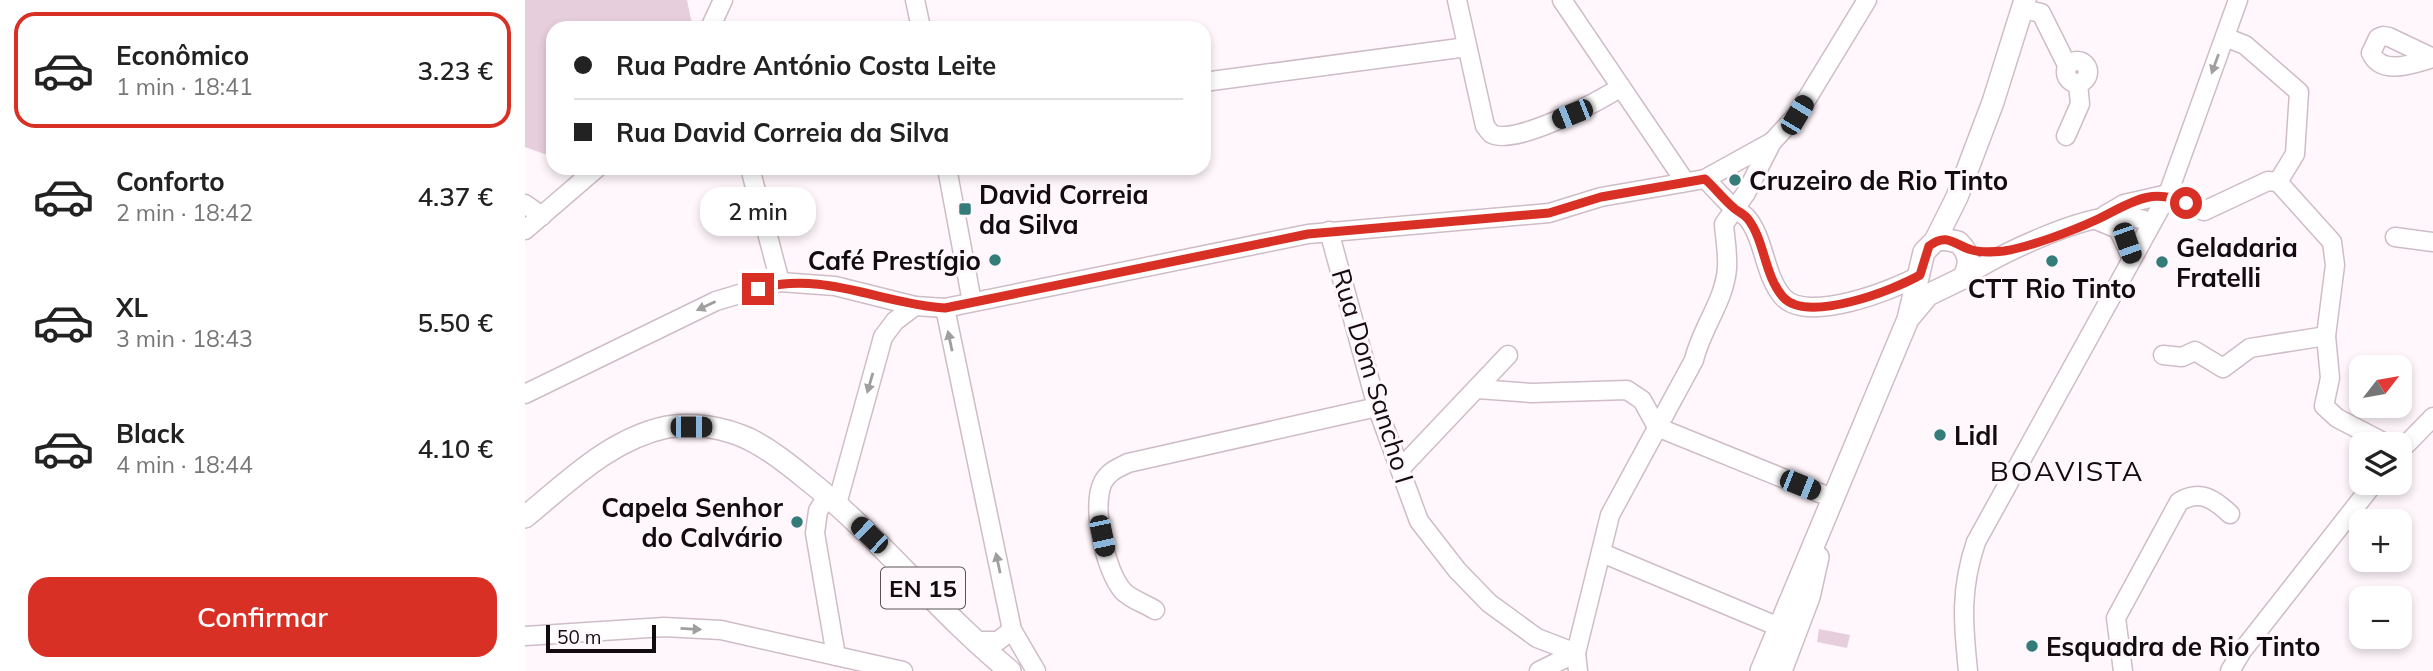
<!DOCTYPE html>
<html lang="pt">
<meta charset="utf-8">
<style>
body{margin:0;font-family:Mulish,sans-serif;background:#f2f2f2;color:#222;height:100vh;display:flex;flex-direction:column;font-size:26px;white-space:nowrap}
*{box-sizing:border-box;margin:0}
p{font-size:23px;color:#767676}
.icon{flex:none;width:38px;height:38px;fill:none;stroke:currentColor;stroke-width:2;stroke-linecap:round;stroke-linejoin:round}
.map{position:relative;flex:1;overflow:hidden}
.sheet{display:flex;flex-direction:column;background:#fff;width:525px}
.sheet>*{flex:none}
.guide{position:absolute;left:21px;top:21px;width:665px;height:154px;border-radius:21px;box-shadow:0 4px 10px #0003;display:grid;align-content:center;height:154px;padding:0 28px;background:#fff}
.needle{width:46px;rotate:59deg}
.controls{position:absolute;left:1824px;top:355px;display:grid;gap:14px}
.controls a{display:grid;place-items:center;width:63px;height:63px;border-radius:14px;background:#fff;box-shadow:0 4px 10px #0003;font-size:35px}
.scale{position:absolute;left:21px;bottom:18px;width:110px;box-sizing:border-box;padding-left:7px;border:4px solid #120c10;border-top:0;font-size:19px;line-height:24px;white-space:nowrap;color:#120c10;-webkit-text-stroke:5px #fff7fc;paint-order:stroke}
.end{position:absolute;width:32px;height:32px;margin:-16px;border:9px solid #d93025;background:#fff;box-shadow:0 0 0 4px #fff}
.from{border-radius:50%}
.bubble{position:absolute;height:49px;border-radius:21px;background:#fff;box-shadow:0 4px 10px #0003;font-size:23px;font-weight:600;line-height:49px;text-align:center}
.car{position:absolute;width:21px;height:42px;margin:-21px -10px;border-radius:9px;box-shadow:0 0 5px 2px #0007;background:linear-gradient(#222 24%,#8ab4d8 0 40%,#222 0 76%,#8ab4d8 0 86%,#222 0)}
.guide b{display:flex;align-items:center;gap:24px;height:66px;font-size:26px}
.guide b+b{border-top:2px solid #e0e0e0}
.guide i{width:18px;height:18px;background:#222}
ul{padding:12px 0 0;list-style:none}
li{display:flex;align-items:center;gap:21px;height:116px;margin:0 14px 10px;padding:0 14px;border:4px solid transparent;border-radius:21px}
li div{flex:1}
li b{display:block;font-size:26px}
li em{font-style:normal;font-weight:600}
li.active{border-color:#d93025}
li>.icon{width:63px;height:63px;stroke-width:1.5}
.button{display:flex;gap:14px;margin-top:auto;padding:14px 28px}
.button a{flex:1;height:80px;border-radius:21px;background:#d93025;color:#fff;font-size:28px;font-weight:600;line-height:80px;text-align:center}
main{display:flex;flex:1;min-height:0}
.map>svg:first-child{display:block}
.green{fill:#e7cedd}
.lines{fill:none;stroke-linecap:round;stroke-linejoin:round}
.minor-casing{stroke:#cfbcc7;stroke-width:21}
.major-casing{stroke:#cfbcc7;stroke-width:24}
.minor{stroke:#fff;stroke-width:18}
.major{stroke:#fff;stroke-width:21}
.oneway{fill:#a09e9f}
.route{stroke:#d93025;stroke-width:9}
.poi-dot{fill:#337c79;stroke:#fff7fc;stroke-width:2.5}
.labels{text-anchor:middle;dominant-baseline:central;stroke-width:6;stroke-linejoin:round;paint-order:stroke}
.shield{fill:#fff7fc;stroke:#595257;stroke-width:2}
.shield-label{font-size:24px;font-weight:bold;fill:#120c10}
.poi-label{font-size:26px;font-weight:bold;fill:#120c10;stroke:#fff7fc;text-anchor:start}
.street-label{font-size:26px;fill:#120c10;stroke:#fff7fc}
.neighbourhood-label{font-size:28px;letter-spacing:2px;fill:#120c10;stroke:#fff7fc}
</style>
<main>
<section class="sheet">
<ul>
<li class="active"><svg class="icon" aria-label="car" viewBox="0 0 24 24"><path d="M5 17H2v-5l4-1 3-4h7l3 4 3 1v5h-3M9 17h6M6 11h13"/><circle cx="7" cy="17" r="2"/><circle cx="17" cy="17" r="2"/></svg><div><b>Econômico</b><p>1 min · 18:41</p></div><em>3.23 €</em></li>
<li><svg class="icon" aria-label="car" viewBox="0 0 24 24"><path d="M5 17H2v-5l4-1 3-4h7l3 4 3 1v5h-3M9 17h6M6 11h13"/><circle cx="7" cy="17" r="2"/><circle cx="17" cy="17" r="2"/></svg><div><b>Conforto</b><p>2 min · 18:42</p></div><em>4.37 €</em></li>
<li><svg class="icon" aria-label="car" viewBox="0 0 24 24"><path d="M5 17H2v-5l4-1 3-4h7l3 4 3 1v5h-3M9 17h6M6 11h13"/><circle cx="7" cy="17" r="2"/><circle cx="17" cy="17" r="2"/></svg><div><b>XL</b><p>3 min · 18:43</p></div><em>5.50 €</em></li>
<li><svg class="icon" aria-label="car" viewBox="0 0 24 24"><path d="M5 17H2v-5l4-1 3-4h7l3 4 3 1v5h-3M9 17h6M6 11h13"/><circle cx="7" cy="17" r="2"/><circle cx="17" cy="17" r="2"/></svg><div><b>Black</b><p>4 min · 18:44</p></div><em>4.10 €</em></li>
</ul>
<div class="button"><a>Confirmar</a></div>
</section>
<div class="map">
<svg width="1908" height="671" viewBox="0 0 1908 671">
<rect width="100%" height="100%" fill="#fff7fc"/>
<g class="green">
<path d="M 0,0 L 162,0 L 167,24 L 164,28 L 28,28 L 28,157 L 0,147 Z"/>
<path d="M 1294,629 L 1325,635 L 1322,648 L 1292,642 Z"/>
</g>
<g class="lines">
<g class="minor-casing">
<g id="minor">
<path d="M 390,0 L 396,28"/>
<path d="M 932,0 L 960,126 C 962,128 964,132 967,134 C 990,146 1075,101 1096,87"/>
<path d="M 1037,0 L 1159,180"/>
<path d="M 1498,9 L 1516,13 L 1542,65"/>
<path d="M 185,28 L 198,0"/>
<path d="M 1858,36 L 1864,37 L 1908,58 C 1890,63 1857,77 1846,53 L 1853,38 Z"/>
<circle cx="1552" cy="72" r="11"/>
<path d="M 679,82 L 942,47"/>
<path d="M 1541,136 L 1555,104 L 1553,83"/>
<path d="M 225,168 L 255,282"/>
<path d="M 422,168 L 447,302"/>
<path d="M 1180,179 C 1190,188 1199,200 1210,209 C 1214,212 1219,214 1223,219 C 1240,241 1239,275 1258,297 C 1282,324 1369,290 1395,275"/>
<path d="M 1753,182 L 1807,242 L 1810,265 L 1801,336 L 1805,378 L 1799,406 L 1812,418 L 1862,444"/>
<path d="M 1643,194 L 1679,211 L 1743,181 L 1753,182 L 1770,154 L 1774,92 L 1720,45 L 1700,37"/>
<path d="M 0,204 L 17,216"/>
<path d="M 1580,215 L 1599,204 L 1643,194"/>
<path d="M 1571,220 L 1593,229 L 1607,258"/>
<path d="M 0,230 L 72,168"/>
<path d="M 804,231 L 852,407 L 894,521 L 932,570 L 964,603 L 1012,638 L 1051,653"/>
<path d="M 1870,237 L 1908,242"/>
<path d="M 1438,278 C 1472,255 1554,216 1595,216 C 1606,216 1616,219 1627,222"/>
<path d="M 420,308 L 487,630 L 511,671"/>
<path d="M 1638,355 L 1657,357 L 1670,351 L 1698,368 L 1725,348 L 1801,336"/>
<path d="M 952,389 L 1007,393 L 1102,390 L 1117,400 L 1132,427 L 1297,494"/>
<path d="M 0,394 L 191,301 L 255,282 L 310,286 L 390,306 L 420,308 L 783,234 L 1024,213 L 1076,197 L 1180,179 L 1247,142"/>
<path d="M 1874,452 L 1908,417"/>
<path d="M 875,469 L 983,355"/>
<path d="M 302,496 L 293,511 L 290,533 L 311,656"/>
<path d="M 312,504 L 358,337 L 370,321 L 390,306"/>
<path d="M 1077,553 L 1254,627 L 1259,636"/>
<path d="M 630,610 C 621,604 605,599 598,591 C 580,571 566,506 578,482 C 584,471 593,468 603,463 L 852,407"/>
<path d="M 0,636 L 139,627 L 196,630 L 378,671"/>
<path d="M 452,641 L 473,641 L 487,630"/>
<path d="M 1014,671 L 1051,653"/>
<path d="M 1053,671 L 1051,653 L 1085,515 L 1169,360 C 1176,329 1200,300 1202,268 C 1203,254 1200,238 1199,224 L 1221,193 L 1247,142 L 1272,115 L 1342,0"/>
<path d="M 1443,671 C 1438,623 1435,589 1451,542 L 1643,194 L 1713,0"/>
<path d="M 1598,671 L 1591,618 L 1654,502 C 1675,489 1689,499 1705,514"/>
<path d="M 1705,671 L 1717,651 L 1849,483"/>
</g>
</g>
<g class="major-casing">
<g id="major">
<path d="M 1410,241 L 1432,197 L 1468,102 L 1500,0"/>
<path d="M 0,517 C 43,482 85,439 142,427 C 169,422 200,428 224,439 C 248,451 269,469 289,485 C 359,542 415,614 485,671"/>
<path d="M 1236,671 L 1383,319 L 1399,252 L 1410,241 L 1418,239 L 1433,242 C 1445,253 1446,264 1438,278 L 1403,295 L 1383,319"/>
<path d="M 1256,671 L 1284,597 L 1293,557"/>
</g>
</g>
<use href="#minor" class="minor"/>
<use href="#major" class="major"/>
</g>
<defs><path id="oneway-solid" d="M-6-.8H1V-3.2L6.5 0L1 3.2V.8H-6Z" transform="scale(1.75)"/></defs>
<g class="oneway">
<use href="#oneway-solid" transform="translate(1690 64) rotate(110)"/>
<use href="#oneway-solid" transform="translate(181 306) rotate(155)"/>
<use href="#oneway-solid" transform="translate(425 341) rotate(-102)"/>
<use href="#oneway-solid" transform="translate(345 383) rotate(106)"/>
<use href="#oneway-solid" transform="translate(473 563) rotate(-102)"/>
<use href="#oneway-solid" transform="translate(166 629) rotate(3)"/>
</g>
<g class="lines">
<path class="route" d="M 233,289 C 297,270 357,304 420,308 L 783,234 L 1024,213 L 1076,197 L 1180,179 C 1190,188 1199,200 1210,209 C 1214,212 1219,214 1223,219 C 1240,241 1239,275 1258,297 C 1282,324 1369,290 1395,275 L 1404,246 C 1423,232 1429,245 1447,250 C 1457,253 1468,252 1479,251 C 1505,247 1547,231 1571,220 C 1603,205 1624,186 1661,203"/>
</g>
<g class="poi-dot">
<circle cx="1210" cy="180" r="7"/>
<rect x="433" y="202" width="14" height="14" rx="3.5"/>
<circle cx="470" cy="260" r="7"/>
<circle cx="1527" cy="261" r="7"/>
<circle cx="1637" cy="262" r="7"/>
<circle cx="1415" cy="435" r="7"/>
<circle cx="272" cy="522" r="7"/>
<circle cx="1507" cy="646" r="7"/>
</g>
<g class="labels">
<rect class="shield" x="356" y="567.5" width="84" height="41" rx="5"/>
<g class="shield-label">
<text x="398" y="588">EN 15</text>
</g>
<g class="poi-label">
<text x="1224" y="180">Cruzeiro de Rio Tinto</text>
<text x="454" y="194">David Correia<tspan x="454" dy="30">da Silva</tspan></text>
<text x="1651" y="247">Geladaria<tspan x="1651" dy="30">Fratelli</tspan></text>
<text x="456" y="260" text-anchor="end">Café Prestígio</text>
<text x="1527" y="288" text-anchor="middle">CTT Rio Tinto</text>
<text x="1429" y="435">Lidl</text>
<text x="258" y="507" text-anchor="end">Capela Senhor<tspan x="258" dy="30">do Calvário</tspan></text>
<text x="1521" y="646">Esquadra de Rio Tinto</text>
</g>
<g class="street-label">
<text transform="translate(848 376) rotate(73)">Rua Dom Sancho I</text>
</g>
<g class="neighbourhood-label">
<text x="1542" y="470">BOAVISTA</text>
</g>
</g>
</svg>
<div class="controls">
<a><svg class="needle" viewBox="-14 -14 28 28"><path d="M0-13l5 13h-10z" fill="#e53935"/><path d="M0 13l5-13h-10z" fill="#767676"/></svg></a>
<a><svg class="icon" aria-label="layers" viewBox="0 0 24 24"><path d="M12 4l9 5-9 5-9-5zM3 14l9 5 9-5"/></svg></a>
<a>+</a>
<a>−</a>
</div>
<div class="scale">50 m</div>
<i class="end from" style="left:1661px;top:203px"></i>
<i class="end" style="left:233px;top:289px"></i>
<div class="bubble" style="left:175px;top:187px;width:116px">2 min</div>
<i class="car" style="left:1047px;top:114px;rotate:248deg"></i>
<i class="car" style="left:1272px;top:115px;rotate:31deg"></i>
<i class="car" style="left:1602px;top:243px;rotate:161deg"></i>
<i class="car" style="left:166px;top:427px;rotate:90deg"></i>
<i class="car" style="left:1275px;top:485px;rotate:112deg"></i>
<i class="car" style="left:344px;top:535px;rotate:314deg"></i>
<i class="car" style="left:577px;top:536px;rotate:168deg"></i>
<div class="guide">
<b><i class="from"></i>Rua Padre António Costa Leite</b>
<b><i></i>Rua David Correia da Silva</b>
</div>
</div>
</main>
